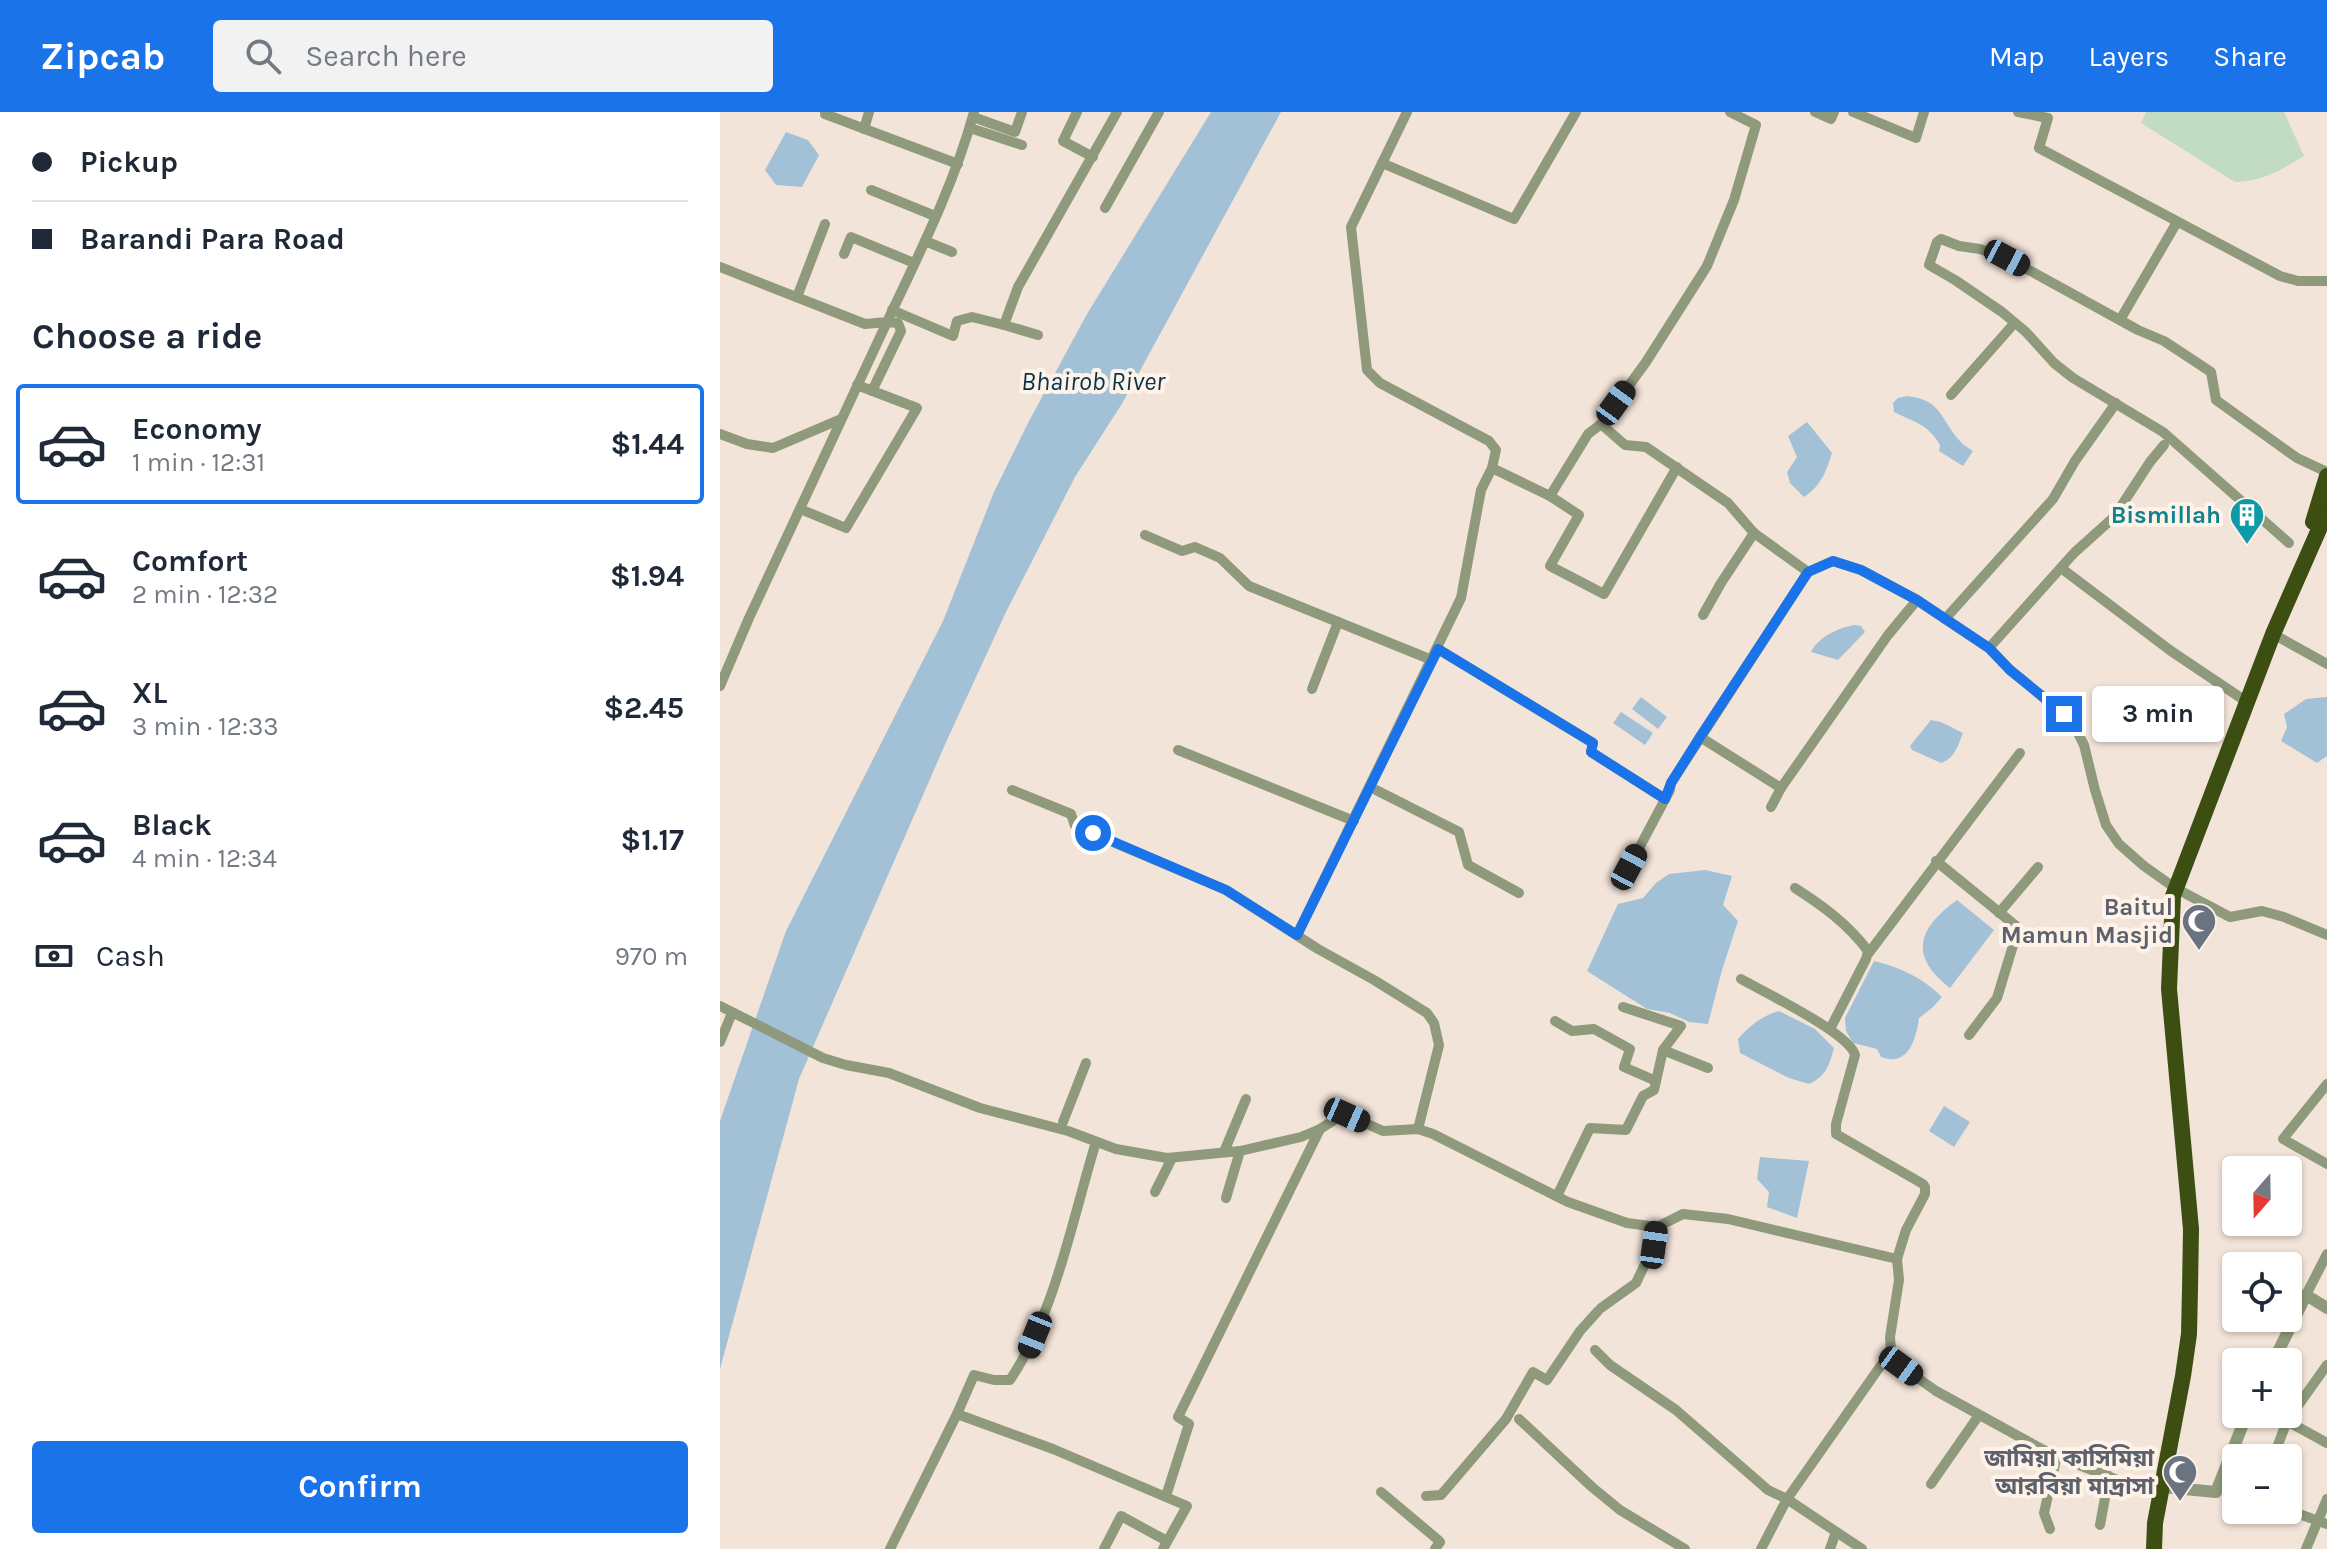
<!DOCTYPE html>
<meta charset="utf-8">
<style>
body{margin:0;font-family:Karla,"Noto Sans Bengali",sans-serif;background:#f2f2f3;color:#1f2937;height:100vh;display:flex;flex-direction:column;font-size:30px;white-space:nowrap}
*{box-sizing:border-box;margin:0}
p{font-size:26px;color:#747a83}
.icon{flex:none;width:44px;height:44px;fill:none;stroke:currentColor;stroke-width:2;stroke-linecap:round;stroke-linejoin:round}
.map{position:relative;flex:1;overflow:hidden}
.details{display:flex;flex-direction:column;background:#fff;width:720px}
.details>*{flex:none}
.top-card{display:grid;align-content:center;height:176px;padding:0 32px;background:#fff}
.needle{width:52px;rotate:200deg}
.controls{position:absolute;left:1502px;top:1044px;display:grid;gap:16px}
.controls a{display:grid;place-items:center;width:80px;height:80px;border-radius:8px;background:#fff;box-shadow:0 2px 6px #0004;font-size:40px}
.end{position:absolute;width:36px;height:36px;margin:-18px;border:10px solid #1a73e8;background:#fff;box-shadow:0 0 0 4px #fff}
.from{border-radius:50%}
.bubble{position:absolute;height:56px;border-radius:8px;background:#fff;box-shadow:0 2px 6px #0004;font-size:26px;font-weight:700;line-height:56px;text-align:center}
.car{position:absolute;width:24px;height:48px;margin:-24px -12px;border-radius:10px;box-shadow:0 0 6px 2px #0007;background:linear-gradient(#222 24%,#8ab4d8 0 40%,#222 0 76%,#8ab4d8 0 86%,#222 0)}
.top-card b{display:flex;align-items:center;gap:28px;height:76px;font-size:30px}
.top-card b+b{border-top:2px solid #e0e1e3}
.top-card i{width:20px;height:20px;background:#1f2937}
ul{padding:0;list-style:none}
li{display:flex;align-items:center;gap:24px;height:120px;margin:0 16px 12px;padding:0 16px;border:4px solid transparent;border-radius:8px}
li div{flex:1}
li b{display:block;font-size:30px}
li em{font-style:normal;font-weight:700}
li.on{border-color:#1a73e8}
li>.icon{width:72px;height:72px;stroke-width:1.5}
h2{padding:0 32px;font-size:36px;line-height:96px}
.pay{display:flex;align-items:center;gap:20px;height:88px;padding:0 32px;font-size:30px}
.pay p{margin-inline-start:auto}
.cta{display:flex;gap:16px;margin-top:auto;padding:16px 32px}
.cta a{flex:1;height:92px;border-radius:8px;background:#1a73e8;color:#fff;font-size:32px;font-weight:700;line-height:92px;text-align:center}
header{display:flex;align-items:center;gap:48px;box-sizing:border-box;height:112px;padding:0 40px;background:#1a73e8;color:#fff}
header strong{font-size:38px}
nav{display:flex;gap:44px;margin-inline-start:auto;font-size:28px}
.search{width:560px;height:72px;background:#f2f2f3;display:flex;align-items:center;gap:20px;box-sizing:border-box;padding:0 28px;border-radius:8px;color:#747a83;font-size:30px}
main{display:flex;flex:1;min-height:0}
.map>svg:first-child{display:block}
.green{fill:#c2dbc5}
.water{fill:#a2c1d6}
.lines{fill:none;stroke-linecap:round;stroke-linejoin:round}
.minor{stroke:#8e9a7b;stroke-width:10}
.tertiary{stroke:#8e9a7b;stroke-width:12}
.trunk{stroke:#3c4e12;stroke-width:16}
.route{stroke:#1a73e8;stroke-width:10}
.labels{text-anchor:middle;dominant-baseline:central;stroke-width:8;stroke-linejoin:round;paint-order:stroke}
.culture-label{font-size:24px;font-weight:bold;fill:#0d838f;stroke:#fef2e9;text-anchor:end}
.worship-label{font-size:24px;font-weight:bold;fill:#5b616d;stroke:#fef2e9;text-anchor:end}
.water-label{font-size:26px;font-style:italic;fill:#09334a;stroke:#fef2e9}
</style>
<header>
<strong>Zipcab</strong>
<div class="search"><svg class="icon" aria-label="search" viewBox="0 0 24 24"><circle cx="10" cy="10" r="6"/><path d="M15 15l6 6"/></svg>Search here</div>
<nav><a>Map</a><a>Layers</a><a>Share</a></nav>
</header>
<main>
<section class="details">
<div class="top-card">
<b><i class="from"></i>Pickup</b>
<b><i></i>Barandi Para Road</b>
</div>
<h2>Choose a ride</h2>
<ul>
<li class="on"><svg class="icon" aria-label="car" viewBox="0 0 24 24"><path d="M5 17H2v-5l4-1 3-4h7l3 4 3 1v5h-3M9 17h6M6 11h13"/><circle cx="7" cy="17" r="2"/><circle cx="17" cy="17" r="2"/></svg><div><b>Economy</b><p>1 min · 12:31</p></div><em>$1.44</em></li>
<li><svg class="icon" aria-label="car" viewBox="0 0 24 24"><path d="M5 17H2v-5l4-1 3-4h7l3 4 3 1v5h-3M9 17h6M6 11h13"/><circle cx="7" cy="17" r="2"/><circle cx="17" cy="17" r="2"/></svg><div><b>Comfort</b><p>2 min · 12:32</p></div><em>$1.94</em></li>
<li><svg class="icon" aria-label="car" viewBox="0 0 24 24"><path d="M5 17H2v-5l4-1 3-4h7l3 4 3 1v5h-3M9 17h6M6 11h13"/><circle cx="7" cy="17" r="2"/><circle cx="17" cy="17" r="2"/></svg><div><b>XL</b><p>3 min · 12:33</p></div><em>$2.45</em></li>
<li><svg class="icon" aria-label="car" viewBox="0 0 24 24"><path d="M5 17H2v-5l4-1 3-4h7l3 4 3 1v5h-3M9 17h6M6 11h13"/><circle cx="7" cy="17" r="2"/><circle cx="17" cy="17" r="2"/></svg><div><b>Black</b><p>4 min · 12:34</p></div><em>$1.17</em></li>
</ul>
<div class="pay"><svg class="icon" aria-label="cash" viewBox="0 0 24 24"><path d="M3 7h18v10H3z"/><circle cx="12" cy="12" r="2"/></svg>Cash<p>970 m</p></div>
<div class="cta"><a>Confirm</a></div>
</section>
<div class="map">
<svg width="1607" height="1437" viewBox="0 0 1607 1437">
<rect width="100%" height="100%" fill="#f3e4d9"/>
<path class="green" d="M 1426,0 L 1564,0 L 1584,44 C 1561,58 1542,70 1515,70 L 1421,11 Z"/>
<g class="water">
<path d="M 491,0 L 561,0 L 403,290 L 355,365 L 286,500 L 227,628 L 79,967 L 0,1257 L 0,1009 L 66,819 L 223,509 L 274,380 L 309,309 L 367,202 Z"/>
<path d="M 66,20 L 88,28 L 99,43 L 82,75 L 56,73 L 45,58 Z"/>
<path d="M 1187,284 C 1221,288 1219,304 1238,327 C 1242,332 1248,336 1253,339 L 1243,354 L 1219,339 L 1220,333 C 1208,312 1194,310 1174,300 L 1173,291 L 1178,286 Z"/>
<path d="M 1087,310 L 1112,341 C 1106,360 1101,374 1084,385 L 1070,371 L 1067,360 L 1077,345 L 1068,324 Z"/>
<path d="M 1134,513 L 1141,514 L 1145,520 L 1118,548 L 1091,540 C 1098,525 1118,516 1134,513 Z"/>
<path d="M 921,585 L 947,605 L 938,617 L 912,597 Z"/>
<path d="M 1607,585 L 1607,644 L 1597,651 L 1561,629 L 1567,615 L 1564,602 L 1586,587 Z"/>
<path d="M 901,600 L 933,621 L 925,633 L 893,611 Z"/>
<path d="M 1211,608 L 1221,610 L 1243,621 C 1238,634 1234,647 1221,651 L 1192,638 L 1190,634 Z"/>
<path d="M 985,758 L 1012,764 L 1003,793 L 1018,809 L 1002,858 L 988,912 L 969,910 L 950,901 L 927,897 L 867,859 L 898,792 L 923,786 L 936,771 L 949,762 Z"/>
<path d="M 1237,788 L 1274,818 L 1230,876 C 1188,844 1198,816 1237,788 Z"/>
<path d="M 1154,849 C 1180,855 1203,866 1222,885 L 1212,896 L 1199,906 C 1196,928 1188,955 1161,945 L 1157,937 L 1133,931 L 1126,919 L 1125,906 Z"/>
<path d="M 1059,899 L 1095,917 L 1114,936 C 1109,954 1106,964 1089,972 L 1069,966 L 1020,941 L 1018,927 C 1030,913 1042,904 1059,899 Z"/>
<path d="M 1224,994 L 1250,1010 L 1234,1035 L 1209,1019 Z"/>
<path d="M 1040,1045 L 1089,1049 L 1077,1106 L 1047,1095 L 1049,1080 L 1037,1067 Z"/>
</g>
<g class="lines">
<g class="minor">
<path d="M 105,0 L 105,2 L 238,52"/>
<path d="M 357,0 L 343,29 L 373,45"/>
<path d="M 687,0 L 631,115 L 647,258 L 660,271 L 769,329 L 776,338 L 772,356 L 830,384 L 868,322 L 881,312"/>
<path d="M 1010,0 L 1036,13 L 1014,88 L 987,154 L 926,250 L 881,312 L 905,333 L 926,335 L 1008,391 L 1034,421 L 1088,460"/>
<path d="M 1095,0 L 1111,7 L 1114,0"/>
<path d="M 1133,0 L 1196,26 L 1204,0"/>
<path d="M 1298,0 L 1328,6 L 1319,36 L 1560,164 L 1578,169 L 1607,169"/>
<path d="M 253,5 L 295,20 L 302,0"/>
<path d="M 250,16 L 302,33"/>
<path d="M 144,17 L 149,0"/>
<path d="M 662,51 L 794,107 L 856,0"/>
<path d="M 151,78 L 215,104"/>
<path d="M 385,96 L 439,0"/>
<path d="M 205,129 L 232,140"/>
<path d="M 124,142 L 131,125 L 194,151"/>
<path d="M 0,155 L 145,212 L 167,210 C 199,142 234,73 254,0"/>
<path d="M 77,185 L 105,112"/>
<path d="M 172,198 L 233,224 L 237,209 L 252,205 L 284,213 L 298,175 L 397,0"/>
<path d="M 1400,208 L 1457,110"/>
<path d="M 284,213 L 318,223"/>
<path d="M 1231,283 L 1291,215"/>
<path d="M 0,322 L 27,332 L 53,336 L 121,307"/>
<path d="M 830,384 L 859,403 L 830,454 L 884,482 L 957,355"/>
<path d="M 80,397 L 126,416 L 197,296 L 137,273"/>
<path d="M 425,423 L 462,439 L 475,435 L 500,446 L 529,474 L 712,548"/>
<path d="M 1569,431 L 1443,320 L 1353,266 L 1334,251 L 1306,220 L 1282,200 L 1235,168 L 1209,153 L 1217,130 L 1221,127 L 1239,134 L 1260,137 L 1287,146 L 1418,218 L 1444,229 L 1491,260 L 1496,288 L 1577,346 L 1607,360"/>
<path d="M 1341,456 L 1451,539 L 1527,590"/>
<path d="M 983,503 L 1001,471 L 1034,421"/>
<path d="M 1225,507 L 1333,387 L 1355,349 L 1396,291"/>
<path d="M 1553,522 L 1607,552"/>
<path d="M 1269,536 L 1354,441 L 1394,405 L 1430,350 L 1444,333"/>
<path d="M 718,537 L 873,631 L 871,640 L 945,687"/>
<path d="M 0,574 L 29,506 L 167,210 L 178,211 L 181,219 L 152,279"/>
<path d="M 592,577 L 618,510"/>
<path d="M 980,625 L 1061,676"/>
<path d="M 458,638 L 634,709"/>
<path d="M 292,678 L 351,702 L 355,714 L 506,778 L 598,837 L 654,868 L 707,901 L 714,911 L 719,933 L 698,1017"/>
<path d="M 656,678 L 739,720 L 748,753 L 799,781"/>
<path d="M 1051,695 L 1061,676 L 1168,523 L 1197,488"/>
<path d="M 1216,749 L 1296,814 L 1295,827 L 1277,886 L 1249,923"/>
<path d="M 909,755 L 950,678 L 951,671 L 1088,460 L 1113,449 L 1141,458 L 1197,488 L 1269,536 L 1290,558 L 1344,602 L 1356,617 L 1364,633 L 1375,678 L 1386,713 L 1399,732 L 1424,754 L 1455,776 L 1510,805 L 1542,799 L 1564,805 L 1607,823"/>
<path d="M 1075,776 C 1103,794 1128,812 1148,839 L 1146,847 L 1110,917"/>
<path d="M 1279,801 L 1318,755"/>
<path d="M 577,823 L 741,486 L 761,378 L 772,356"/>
<path d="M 1148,842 L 1300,641"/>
<path d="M 1021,867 C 1044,880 1129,921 1135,943 L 1116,1012 L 1116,1022 L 1203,1072 L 1205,1075 L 1205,1082 L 1186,1118 L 1177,1147 L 1179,1168 L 1170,1225 L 1171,1239 L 1175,1247 L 1181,1254 L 1216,1279 L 1331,1342 L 1405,1371 L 1443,1375"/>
<path d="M 0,894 L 103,946 L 126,953 L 169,961 L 260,996 L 348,1019 L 396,1037 L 447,1046 L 520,1039 L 581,1025 L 600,1017 L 622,1003 L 627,1003 L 663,1019 L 698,1017 L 713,1022 L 848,1090 L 907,1111 L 937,1115 L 963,1102 L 1008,1107 L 1177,1147"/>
<path d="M 903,895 L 961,914 L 943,938"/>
<path d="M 835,909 L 852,919 L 874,917 L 910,937 L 904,955 L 936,969"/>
<path d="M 0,930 L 12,901"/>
<path d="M 1607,972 L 1563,1027 L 1607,1052"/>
<path d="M 343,1010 L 366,951"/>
<path d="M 376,1030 C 352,1108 336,1199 290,1268 L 274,1268 L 254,1263 L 237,1302 L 333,1337 L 467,1394 L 443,1437"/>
<path d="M 504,1040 L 526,987"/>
<path d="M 435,1080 L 452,1046"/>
<path d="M 837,1084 L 870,1016 L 906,1018 L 923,984 L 934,978 L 943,938 L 988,956"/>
<path d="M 506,1086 L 520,1039"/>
<path d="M 1586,1183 L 1607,1142"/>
<path d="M 881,1196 L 916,1171 L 934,1133 L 937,1115"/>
<path d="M 875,1238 L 890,1253 L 956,1298 L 1048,1378 L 1067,1387 L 1142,1437"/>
<path d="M 799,1307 L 872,1375 L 900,1398 L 965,1437"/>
<path d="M 1567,1309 L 1607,1331"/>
<path d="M 1553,1346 L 1567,1309 L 1607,1253"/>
<path d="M 1500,1370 L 1516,1377"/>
<path d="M 1211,1372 L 1259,1303"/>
<path d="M 661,1380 L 717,1427 L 720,1430 L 715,1437"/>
<path d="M 446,1384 L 469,1312 L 458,1305 L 600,1017"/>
<path d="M 706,1384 L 721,1383 L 786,1307 L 813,1260 L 827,1268 L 860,1219 L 878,1199"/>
<path d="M 1568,1398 L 1607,1412"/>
<path d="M 1380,1413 L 1389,1364"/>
<path d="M 1330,1417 L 1324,1401 L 1336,1348"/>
<path d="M 170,1437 L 237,1302"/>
<path d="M 384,1437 L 401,1404 L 447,1429"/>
<path d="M 1041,1437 L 1067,1387 L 1171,1239"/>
<path d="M 1110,1437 L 1116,1420"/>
<path d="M 1586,1437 L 1607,1387"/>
</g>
<g class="tertiary">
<path d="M 1553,1250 L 1586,1183 L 1607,1196"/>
<path d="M 1443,1375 L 1496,1380 L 1527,1302"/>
</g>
<g class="trunk">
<path d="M 1593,410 L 1607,364"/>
<path d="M 1434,1437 L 1435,1411 L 1463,1264 L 1469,1222 L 1470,1177 L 1471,1117 L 1449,877 L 1453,784 L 1553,522 L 1607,399"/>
</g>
</g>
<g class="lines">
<path class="route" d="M 373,721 L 506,778 L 577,823 L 718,537 L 873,631 L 871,640 L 945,687 L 951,671 L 980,625 L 1088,460 L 1113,449 L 1141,458 L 1197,488 L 1269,536 L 1290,558 L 1344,602"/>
</g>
<defs>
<g id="building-pin" transform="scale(1.8)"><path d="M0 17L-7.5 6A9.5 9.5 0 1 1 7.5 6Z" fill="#0f9aa8" stroke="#fef2e9"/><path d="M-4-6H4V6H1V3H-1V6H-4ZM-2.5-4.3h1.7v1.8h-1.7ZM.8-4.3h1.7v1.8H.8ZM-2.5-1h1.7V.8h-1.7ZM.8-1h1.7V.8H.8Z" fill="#fff"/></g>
<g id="mosque-pin" transform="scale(1.8)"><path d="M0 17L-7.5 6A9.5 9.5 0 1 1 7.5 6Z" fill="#6b7280" stroke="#fef2e9"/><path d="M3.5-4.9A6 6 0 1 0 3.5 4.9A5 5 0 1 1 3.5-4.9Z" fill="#fff"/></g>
</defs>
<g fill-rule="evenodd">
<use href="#building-pin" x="1527" y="403"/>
<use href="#mosque-pin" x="1479" y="809"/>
<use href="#mosque-pin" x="1460" y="1360"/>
</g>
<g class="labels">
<g class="culture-label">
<text x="1501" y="403">Bismillah</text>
</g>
<g class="worship-label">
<text x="1453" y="795">Baitul<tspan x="1453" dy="28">Mamun Masjid</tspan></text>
<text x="1434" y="1346">জামিয়া কাসিমিয়া<tspan x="1434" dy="28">আরবিয়া মাদ্রাসা</tspan></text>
</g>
<g class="water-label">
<text x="373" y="269">Bhairob River</text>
</g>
</g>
</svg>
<div class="controls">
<a><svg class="needle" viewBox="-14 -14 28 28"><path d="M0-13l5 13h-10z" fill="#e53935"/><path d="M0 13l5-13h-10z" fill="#747a83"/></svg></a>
<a><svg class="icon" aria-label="locate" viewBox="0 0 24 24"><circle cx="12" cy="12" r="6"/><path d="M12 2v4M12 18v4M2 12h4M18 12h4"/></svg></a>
<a>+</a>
<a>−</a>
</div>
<i class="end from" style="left:373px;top:721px"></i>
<i class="end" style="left:1344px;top:602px"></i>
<div class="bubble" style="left:1372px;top:574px;width:132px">3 min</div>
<i class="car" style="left:1287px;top:146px;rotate:118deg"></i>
<i class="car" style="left:896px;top:291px;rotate:36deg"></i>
<i class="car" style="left:909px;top:755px;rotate:28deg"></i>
<i class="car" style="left:627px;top:1003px;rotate:114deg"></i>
<i class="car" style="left:934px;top:1133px;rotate:8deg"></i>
<i class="car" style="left:315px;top:1223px;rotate:202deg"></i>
<i class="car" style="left:1181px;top:1254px;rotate:126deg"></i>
</div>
</main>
